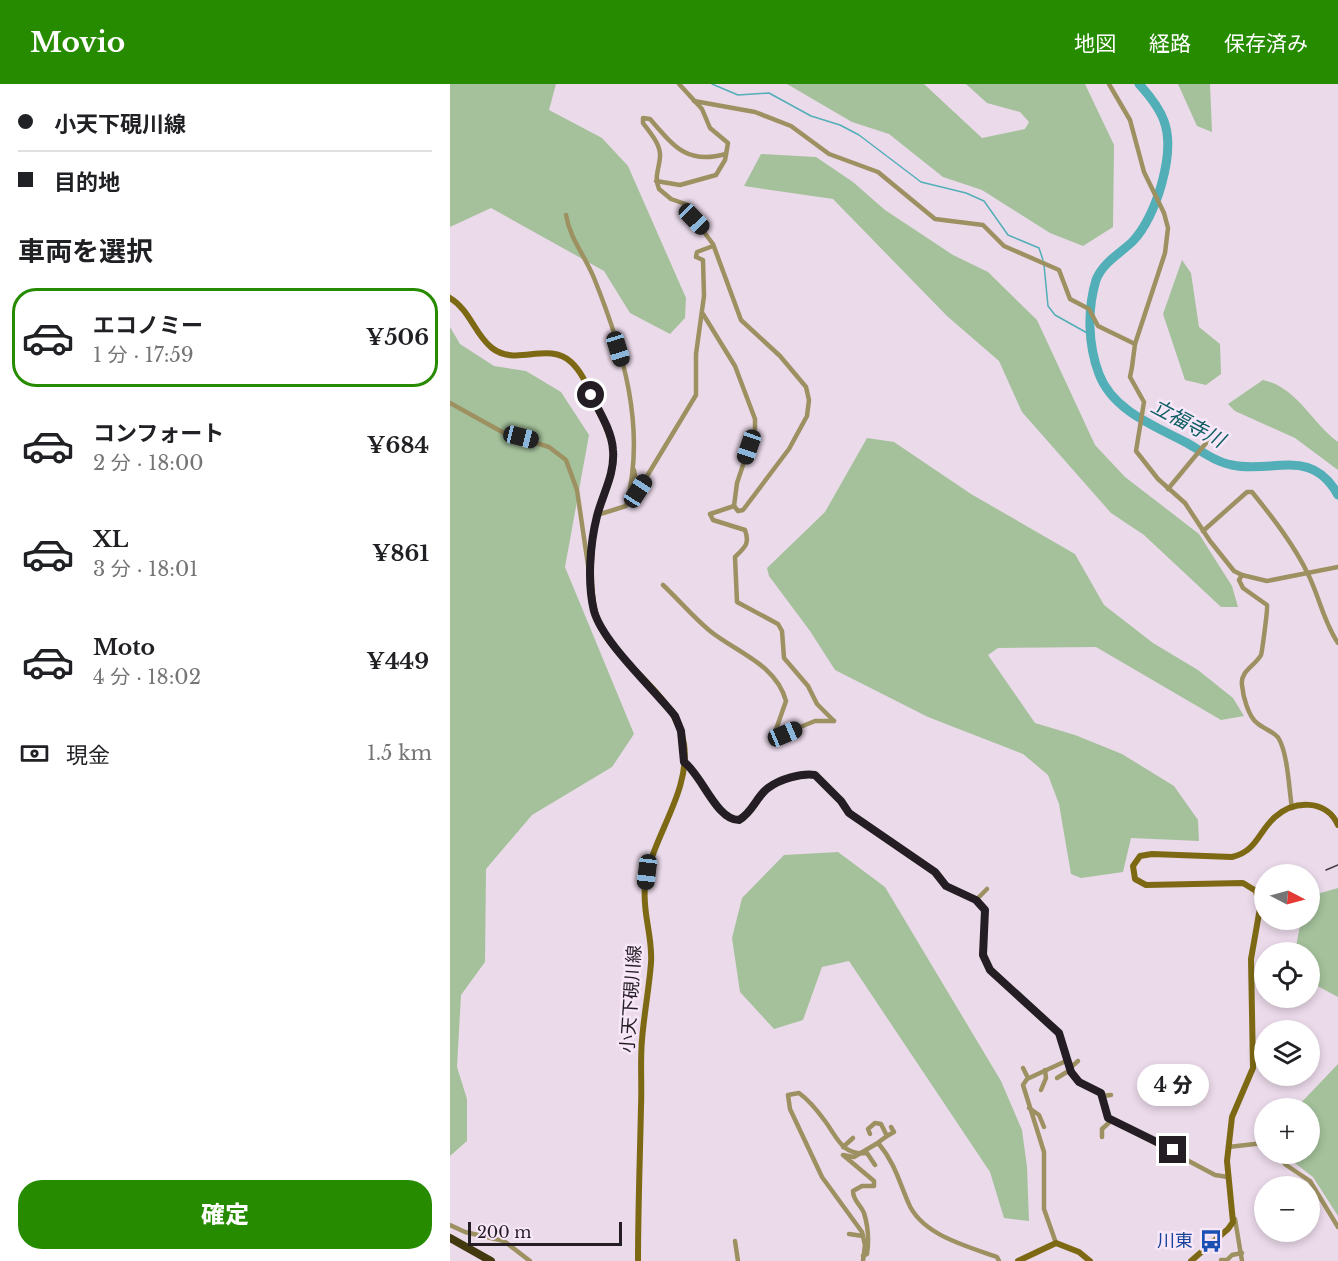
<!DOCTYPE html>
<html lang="ja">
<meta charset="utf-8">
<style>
body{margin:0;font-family:"Libre Baskerville","Noto Sans JP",serif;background:#f6f6f6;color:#202124;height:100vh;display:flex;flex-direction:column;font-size:22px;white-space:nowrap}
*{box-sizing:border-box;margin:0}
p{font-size:20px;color:#757577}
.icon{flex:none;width:33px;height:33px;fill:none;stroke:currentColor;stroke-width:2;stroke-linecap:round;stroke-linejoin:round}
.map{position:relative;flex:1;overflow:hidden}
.drawer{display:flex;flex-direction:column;background:#fff;width:450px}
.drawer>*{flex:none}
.hud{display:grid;align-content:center;height:132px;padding:0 18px;background:#fff}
.needle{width:39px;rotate:96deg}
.fabs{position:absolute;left:804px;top:780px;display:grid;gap:12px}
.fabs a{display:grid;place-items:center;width:66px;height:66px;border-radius:50%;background:#fff;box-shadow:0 3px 9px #0003;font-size:30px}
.scale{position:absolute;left:18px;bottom:15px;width:154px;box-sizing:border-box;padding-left:6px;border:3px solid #241e24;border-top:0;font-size:16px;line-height:21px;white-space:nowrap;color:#241e24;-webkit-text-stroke:4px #f8e7f8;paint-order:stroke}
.end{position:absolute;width:27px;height:27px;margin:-14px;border:8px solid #241e24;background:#fff;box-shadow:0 0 0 3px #fff}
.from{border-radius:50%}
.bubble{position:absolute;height:42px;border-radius:21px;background:#fff;box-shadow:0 3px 9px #0003;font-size:20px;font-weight:800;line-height:42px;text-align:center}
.car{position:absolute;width:18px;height:36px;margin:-18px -9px;border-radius:8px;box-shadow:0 0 4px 2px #0007;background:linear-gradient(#222 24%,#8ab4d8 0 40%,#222 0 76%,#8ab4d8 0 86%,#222 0)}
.hud b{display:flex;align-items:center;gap:21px;height:57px;font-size:22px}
.hud b+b{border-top:2px solid #e0e0e0}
.hud i{width:15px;height:15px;background:#202124}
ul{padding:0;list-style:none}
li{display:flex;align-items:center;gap:18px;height:99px;margin:0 12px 9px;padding:0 6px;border:3px solid transparent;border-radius:24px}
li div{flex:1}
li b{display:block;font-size:22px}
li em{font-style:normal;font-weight:800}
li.current{border-color:#278b00}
li>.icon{width:54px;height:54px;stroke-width:1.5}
h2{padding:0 18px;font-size:27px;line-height:72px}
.pay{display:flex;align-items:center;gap:15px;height:66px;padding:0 18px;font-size:22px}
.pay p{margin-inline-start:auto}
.cta{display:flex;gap:12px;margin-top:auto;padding:12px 18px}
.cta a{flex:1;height:69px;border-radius:24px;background:#278b00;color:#fff;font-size:24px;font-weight:800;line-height:69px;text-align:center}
header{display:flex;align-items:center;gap:36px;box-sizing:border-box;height:84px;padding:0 30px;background:#278b00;color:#fff}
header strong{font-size:28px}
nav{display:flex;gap:33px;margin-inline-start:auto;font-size:21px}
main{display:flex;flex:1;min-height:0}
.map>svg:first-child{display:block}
.green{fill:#a4c19b}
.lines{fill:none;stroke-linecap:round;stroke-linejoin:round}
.stream{stroke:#52aeb7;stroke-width:1.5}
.river{stroke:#52aeb7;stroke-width:9}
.street{stroke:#9d9061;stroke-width:4.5}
.secondary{stroke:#7d6914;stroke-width:6}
.highway{stroke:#433910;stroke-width:8}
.rail{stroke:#423b42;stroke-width:1.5}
.route{stroke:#241e24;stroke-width:8}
.labels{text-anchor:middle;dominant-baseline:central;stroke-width:5;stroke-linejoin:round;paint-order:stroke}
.street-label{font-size:18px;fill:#241e24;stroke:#f8e7f8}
.transit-label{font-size:18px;fill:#164399;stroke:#f8e7f8;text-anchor:end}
.water-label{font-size:20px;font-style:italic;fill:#0f5e64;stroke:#f8e7f8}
</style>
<header>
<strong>Movio</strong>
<nav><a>地図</a><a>経路</a><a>保存済み</a></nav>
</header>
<main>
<section class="drawer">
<div class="hud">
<b><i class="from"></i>小天下硯川線</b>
<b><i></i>目的地</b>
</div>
<h2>車両を選択</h2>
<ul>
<li class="current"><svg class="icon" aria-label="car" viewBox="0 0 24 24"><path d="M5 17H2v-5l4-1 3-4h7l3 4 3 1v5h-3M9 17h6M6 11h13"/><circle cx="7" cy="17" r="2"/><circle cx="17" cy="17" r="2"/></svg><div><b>エコノミー</b><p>1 分 · 17:59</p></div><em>¥506</em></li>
<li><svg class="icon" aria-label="car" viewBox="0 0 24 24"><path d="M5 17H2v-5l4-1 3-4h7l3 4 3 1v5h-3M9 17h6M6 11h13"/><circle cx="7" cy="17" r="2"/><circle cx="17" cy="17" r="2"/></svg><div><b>コンフォート</b><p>2 分 · 18:00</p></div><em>¥684</em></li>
<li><svg class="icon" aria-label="car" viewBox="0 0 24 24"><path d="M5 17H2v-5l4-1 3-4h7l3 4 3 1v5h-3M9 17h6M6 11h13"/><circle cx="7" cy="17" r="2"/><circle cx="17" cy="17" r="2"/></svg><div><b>XL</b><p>3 分 · 18:01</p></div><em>¥861</em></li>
<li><svg class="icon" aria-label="car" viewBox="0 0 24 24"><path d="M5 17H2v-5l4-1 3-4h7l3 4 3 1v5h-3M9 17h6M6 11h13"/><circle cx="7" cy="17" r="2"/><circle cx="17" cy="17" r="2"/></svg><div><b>Moto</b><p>4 分 · 18:02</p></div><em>¥449</em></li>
</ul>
<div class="pay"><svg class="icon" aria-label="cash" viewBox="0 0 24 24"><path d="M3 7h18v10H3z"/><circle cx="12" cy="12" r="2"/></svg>現金<p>1.5 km</p></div>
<div class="cta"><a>確定</a></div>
</section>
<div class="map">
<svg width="888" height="1177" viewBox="0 0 888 1177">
<rect width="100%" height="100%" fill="#ebdaea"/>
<g class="green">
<path d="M 0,0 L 106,0 L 99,26 L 152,54 L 178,82 L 236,214 L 235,234 L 220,250 L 180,229 L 154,187 L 41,124 L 0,143 Z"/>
<path d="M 337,0 L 474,0 L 532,54 L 575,45 L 579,38 L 570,28 L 537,19 L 516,0 L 635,0 L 664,61 L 663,143 L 633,162 L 600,149 L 532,106 L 493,93 L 439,50 L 402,38 Z"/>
<path d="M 728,0 L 760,0 L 762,48 L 747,42 Z"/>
<path d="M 311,70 L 366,73 L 403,98 L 435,126 L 503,171 L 538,188 L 587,236 L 645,361 L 675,393 L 749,450 L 782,502 L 788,523 L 771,523 L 694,451 L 661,429 L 572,328 L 549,277 L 497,232 L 383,115 L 294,102 Z"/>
<path d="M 732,176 L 741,189 L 749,243 L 770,260 L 771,290 L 756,301 L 735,296 L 713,230 Z"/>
<path d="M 0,243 L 10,260 L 44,282 L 76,287 L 111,308 L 139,351 L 115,483 L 184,650 L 162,683 L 82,731 L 36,785 L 35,878 L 11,911 L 7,983 L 17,1015 L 17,1057 L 0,1072 Z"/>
<path d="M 813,296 C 847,303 861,338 888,358 L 888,386 L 845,354 L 785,327 L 778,320 Z"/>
<path d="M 417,354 L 444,358 L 521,410 L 625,470 L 654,521 L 703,559 L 748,586 L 783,614 L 794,632 L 771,636 L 646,563 L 548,564 L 538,571 L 585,639 L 625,651 L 672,670 L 724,702 L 748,736 L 749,757 L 681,754 L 673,788 L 631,794 L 621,790 L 609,720 L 598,691 L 573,670 L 478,633 L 385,586 L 360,547 L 319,492 L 317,484 L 375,428 Z"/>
<path d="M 388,768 L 435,803 L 551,997 L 572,1046 L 577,1083 L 579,1137 L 554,1134 L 540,1088 L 399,877 L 372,883 L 353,936 L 324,945 L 290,908 L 282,854 L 292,814 L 334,771 Z"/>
<path d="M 888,804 L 888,913 L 860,898 L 860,868 L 845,868 L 851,836 L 860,836 L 860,818 L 867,810 Z"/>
<path d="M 888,980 L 888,1132 L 863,1093 L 833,1070 L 860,1070 L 860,1024 L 846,1024 Z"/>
</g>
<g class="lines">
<g class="stream">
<path d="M 262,0 L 288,11 L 319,9 L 361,32 L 390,41 L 409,51 L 471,98 L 516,109 L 534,117 L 558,151 L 589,164 L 593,176"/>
<path d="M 594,181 L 598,222 L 605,231 L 639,250"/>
</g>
<path class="river" d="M 689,0 C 699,11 709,23 714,37 C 726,69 706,133 683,157 C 671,169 653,178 646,196 C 637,226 638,261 649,290 C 663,327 705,342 737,359 C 751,367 766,378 782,381 C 822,390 861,362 888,411"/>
<g class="street">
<path d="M 659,0 L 680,36 L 694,88 L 714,129 L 718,144 L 715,169 L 685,260 L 682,283 L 680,293 L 694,318 L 686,367 L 708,395 L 735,419 L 760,457 L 784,487 L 792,491 L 817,497 L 888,483"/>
<path d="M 244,17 L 305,28 L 341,42 L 379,70 L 428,88 L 485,135 L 533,141 L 554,162 L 609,186 L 620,215 L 639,225 L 648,242 L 685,260"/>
<path d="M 276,70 C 236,81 224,62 200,35 L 193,34 L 193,39 C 200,49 211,60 210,73 C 209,86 204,92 209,105 L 221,115 L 241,122 L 244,135 L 263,160 L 291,236 L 330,272 L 356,303 L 359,316 L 357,332 L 339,365 L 293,426 L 288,427 L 284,422"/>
<path d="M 206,97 L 230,101 L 266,91 L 275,76 L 278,59 L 260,44 L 252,25 L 229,0"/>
<path d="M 116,131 C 120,155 135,172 144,194 C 173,266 197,345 176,422 L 147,431"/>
<path d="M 253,230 L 285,282 L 305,335 L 305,345 L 287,399 L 284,422"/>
<path d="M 0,319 L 54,349 L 99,363 L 116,376 L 127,406 L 139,488"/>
<path d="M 184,386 L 188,407"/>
<path d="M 718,405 L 761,353"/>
<path d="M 188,407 L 246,311 L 246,270 L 254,212 L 253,176 L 246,173 L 247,168 L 263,162"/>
<path d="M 284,422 L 260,430 L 263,436 L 295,446 C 300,460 295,463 285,473 L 287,518 L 328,540 L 332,547 L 334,574 L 358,602 L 367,620 L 384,637"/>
<path d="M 753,447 L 797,408 L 802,408 C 823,434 844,461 858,490 C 869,512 874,539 888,559"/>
<path d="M 792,491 L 789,496 L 793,504 L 817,521 C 818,524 812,568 811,571 C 805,582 790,587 792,601 C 793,612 798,632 807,639 C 814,645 825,648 829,655 C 838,671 839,706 842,724"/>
<path d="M 213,501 C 229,516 243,533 260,547 C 286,568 326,580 336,617 L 323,654 L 365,637 L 384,637"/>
<path d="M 234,678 C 254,693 260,722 281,736 C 300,736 305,719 316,707 C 326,695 350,689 365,691 L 391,716 L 399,729 L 485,788 L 496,802 L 526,816 L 535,826 L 533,871 L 536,880 L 609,949 L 616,977 L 629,998 L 651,1009 L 658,1034 L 765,1091 L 778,1093"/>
<path d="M 526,816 L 537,805"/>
<path d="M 573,984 L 578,994"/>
<path d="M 619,985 L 628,977"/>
<path d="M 607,994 L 620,986"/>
<path d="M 591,1006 L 596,994 L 595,986"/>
<path d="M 652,1012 L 661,1011"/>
<path d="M 579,1024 L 589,1031 L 594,1043"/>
<path d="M 420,1050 L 418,1045 L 425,1039 L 431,1040 L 437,1052 L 426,1060"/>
<path d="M 437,1052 L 444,1048 L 441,1043"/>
<path d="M 652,1053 L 652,1045 L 662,1036"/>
<path d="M 393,1063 L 403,1054"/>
<path d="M 778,1063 L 814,1059"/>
<path d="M 827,1070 L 836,1081 L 860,1097 L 888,1143"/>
<path d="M 785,1135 L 792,1177"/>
<path d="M 0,1141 L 15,1148 L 54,1157 L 80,1177"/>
<path d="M 399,1150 L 413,1152"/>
<path d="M 285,1157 L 288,1177"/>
<path d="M 606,1159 L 594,1125 L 594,1068 L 573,1001 L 577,995 L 616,977"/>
<path d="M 413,1172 L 417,1170 C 419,1157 418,1142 414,1129 C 411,1121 403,1117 403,1107 L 412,1102 L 424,1102 L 424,1097 L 393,1071 L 404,1073 L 426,1060 L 429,1060 C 444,1078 449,1097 458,1118 C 471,1151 517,1162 547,1173 L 549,1177"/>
<path d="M 771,1176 L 777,1176 L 782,1171 L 792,1169"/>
<path d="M 413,1177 L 415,1161 L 412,1148 L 372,1093 L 340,1025 L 338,1011 L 349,1009 C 360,1017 367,1026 375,1037 C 387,1053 392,1072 417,1069 L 425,1081"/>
</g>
<g class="secondary">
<path d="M 0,214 C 20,226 25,251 42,264 C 66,283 98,257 121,278 C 133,289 139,306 146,320 C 152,334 159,347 162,361 C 168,386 154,408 148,430 C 140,459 139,495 144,524 C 153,575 225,604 234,660 C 241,710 200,754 195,803 C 192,828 203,853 201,879 C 199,905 194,930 192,956 C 190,978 192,1000 191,1022 C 190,1074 188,1125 188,1177"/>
<path d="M 568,1177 L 606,1159 L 629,1168 L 640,1177"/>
<path d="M 741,1177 L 778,1145 L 783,1138 L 777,1077 L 782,1033 L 803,984 L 801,875 L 810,824 L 806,807 L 793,799 L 696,801 L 685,795 L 683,782 L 690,772 L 702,770 L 782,773 C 807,767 808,748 825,733 C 844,716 876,715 888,741"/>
</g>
<path class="highway" d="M 0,1154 L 41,1177"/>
<path class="rail" d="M 876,786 L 888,781"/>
</g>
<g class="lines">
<path class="route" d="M 141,311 C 149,327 162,347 163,366 C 165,390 153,409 147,432 C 140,460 137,498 144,527 C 153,559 203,604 225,632 L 231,647 L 234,678 C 252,691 266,736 289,736 C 303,728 306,713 318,704 C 330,695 351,689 365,691 L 391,717 L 399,729 L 485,788 L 496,802 L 526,816 L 535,826 L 533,871 L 540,886 L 609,949 L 621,988 L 629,998 L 651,1009 L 658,1034 L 723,1066"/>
</g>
<defs>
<g id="bus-bare" transform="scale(1.8)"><path d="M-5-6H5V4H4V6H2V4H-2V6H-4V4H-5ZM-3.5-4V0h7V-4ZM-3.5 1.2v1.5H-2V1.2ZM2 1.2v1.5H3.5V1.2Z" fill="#1a4fb4" stroke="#f8e7f8" stroke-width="2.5" paint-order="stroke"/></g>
</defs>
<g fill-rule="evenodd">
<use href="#bus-bare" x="761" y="1157"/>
</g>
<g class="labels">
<g class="street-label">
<text transform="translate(181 915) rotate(-86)">小天下硯川線</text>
</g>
<g class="transit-label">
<text x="743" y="1157">川東</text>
</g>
<g class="water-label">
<text transform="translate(738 339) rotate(28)">立福寺川</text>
</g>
</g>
</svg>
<div class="fabs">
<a><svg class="needle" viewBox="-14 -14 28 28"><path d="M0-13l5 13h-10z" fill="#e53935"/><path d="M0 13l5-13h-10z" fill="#757577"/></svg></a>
<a><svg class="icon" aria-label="locate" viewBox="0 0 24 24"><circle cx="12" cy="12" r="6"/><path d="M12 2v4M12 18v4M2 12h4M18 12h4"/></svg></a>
<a><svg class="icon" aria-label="layers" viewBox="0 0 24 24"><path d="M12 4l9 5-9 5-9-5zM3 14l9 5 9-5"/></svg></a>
<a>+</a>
<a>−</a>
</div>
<div class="scale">200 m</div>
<i class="end from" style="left:141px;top:311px"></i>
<i class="end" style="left:723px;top:1066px"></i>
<div class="bubble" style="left:687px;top:980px;width:72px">4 分</div>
<i class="car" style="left:244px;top:135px;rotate:136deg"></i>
<i class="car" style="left:168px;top:265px;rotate:163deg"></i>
<i class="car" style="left:71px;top:353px;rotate:104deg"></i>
<i class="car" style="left:299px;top:363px;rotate:199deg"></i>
<i class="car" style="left:188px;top:407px;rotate:33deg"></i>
<i class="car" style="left:335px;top:650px;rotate:67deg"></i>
<i class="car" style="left:197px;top:788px;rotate:187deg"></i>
</div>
</main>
